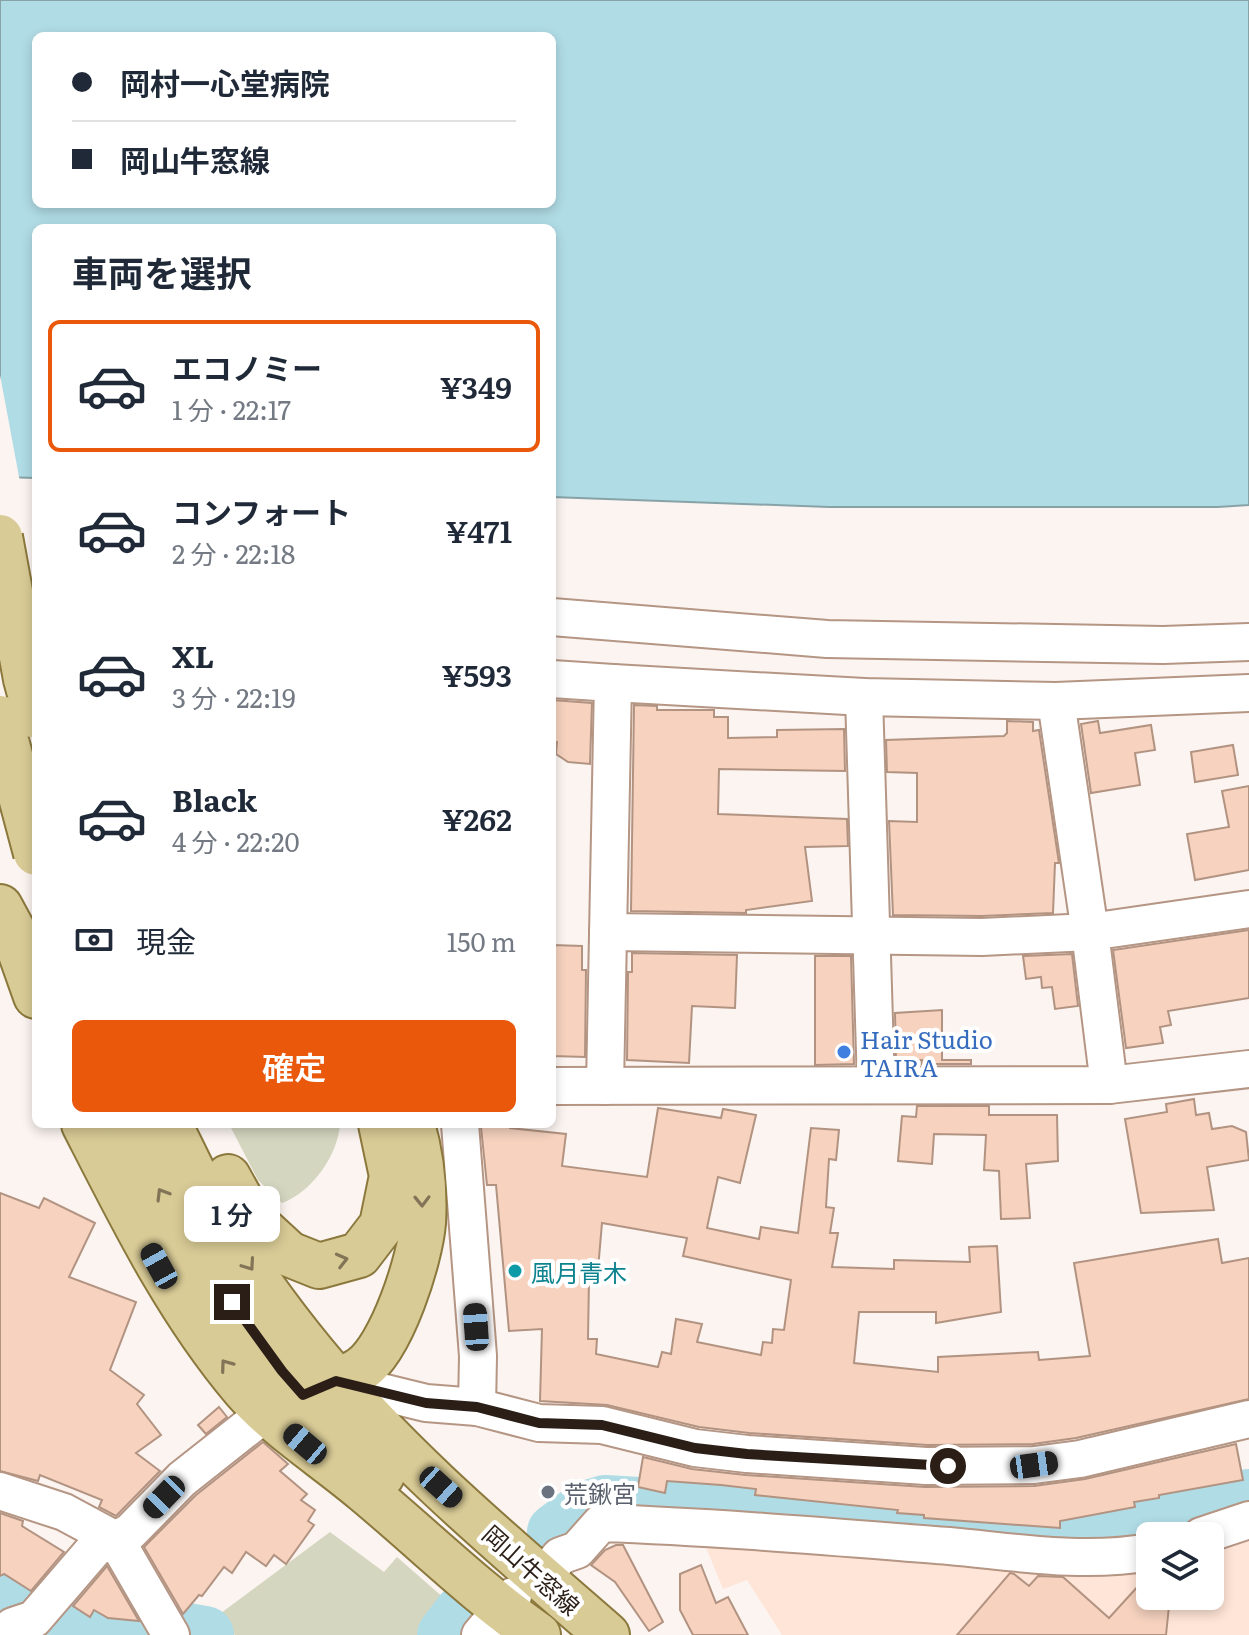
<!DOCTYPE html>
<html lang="ja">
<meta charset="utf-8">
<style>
body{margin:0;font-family:Literata,"Noto Sans JP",serif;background:#f6f6f7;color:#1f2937;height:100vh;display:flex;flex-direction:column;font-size:30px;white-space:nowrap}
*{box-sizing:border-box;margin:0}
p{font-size:26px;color:#747a83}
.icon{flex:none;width:44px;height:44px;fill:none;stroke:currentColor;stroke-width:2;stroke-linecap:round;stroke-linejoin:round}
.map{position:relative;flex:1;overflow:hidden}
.details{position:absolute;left:32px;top:224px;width:524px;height:904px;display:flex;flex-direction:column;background:#fff;border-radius:12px;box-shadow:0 4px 12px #0003}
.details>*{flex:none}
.top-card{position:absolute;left:32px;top:32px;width:524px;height:176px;border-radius:12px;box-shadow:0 4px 12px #0003;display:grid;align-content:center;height:176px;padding:0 40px;background:#fff}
.controls{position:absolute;left:1136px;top:1522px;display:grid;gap:16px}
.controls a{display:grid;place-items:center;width:88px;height:88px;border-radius:12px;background:#fff;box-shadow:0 4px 12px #0003;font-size:40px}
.end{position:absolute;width:36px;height:36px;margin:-18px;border:10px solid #2a1e17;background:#fff;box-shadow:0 0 0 4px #fff}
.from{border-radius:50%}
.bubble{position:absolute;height:56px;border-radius:12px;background:#fff;box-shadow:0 4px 12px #0003;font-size:26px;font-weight:600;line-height:56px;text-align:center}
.car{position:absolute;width:24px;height:48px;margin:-24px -12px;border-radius:10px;box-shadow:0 0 6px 2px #0007;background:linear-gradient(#222 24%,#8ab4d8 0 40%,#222 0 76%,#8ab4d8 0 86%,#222 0)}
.top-card b{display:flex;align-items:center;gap:28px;height:76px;font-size:30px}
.top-card b+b{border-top:2px solid #e0e1e3}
.top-card i{width:20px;height:20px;background:#1f2937}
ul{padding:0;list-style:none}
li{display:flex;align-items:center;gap:24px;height:132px;margin:0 16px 12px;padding:0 24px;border:4px solid transparent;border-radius:12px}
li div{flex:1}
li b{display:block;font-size:30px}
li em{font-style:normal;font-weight:600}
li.on{border-color:#ea580c}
li>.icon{width:72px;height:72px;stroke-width:1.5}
h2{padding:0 40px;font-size:36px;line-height:96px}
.pay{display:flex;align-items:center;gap:20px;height:88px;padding:0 40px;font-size:30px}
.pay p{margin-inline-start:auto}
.cta{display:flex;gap:16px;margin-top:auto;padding:16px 40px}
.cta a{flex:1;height:92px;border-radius:12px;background:#ea580c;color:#fff;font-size:32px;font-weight:600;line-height:92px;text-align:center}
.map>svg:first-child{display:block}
.built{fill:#ffe5d7}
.green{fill:#d4d6c0}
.water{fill:#b0dce6;stroke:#88a3a8;stroke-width:2;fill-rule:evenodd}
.pier{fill:#fbf4f0}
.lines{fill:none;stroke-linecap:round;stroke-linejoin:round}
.river{stroke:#b0dce6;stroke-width:58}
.building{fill:#f6d2bf;stroke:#b29381;stroke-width:2;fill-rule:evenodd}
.minor-casing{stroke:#b59583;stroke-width:40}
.primary-casing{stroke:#8b783c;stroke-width:48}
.minor{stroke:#fff;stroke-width:36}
.primary{stroke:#d9cb96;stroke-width:44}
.primary-bridge-casing{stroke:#8b783c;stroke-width:48;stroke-linecap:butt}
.primary-bridge{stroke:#d9cb96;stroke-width:44}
.oneway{stroke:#827456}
.route{stroke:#2a1e17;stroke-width:10}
.shop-dot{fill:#3f7fe0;stroke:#fff;stroke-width:3}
.culture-dot{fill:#0f9aa8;stroke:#fff;stroke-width:3}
.worship-dot{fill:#6b7280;stroke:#fff;stroke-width:3}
.labels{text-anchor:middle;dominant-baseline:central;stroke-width:8;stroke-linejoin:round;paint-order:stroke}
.shop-label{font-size:24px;fill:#366cbe;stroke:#fff;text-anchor:start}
.culture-label{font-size:24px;fill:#0d838f;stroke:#fff;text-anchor:start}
.worship-label{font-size:24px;fill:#5b616d;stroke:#fff;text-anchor:start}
.street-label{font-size:24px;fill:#2a1e17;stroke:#fff}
</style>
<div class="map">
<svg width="1249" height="1635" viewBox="0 0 1249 1635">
<rect width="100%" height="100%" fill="#fbf4f0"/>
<path class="built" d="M 703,1540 L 1103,1568 L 1105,1577 L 1150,1566 L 1150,1596 L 1210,1596 L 1210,1550 L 1249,1540 L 1249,1635 L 782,1635 L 747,1580 L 723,1589 Z"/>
<g class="green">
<path d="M 229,1124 L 340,1124 C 338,1155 312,1192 282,1203 L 258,1180 Z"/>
<path d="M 330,1532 L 384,1572 L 397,1557 L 453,1606 L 429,1635 L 235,1635 L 213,1619 Z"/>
</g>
<path class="water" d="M 0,0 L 1249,0 L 1249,505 L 1218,507 L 829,507 L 552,497 L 552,228 L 36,228 L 36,478 L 0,477 ZM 36,36 L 552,36 L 552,204 L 36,204 Z"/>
<path class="pier" d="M 0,375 L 20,482 L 0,481 Z"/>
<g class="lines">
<g class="river">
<path d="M 556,1532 L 585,1510 L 605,1504 L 844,1518 L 1047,1541 L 1173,1521 L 1249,1498"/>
<path d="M 0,1600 L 29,1607"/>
<path d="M 52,1616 L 96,1630 L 155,1634"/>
<path d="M 188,1632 L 205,1635"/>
<path d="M 446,1635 L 463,1613"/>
</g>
</g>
<g class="building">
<path d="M 552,700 L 592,703 L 590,764 L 568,762 L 556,754 L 557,742 L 552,741 Z"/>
<path d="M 634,705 L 657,706 L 657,710 L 714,710 L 714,717 L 728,717 L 728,738 L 777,737 L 777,730 L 844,729 L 845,771 L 719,769 L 718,814 L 847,819 L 848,846 L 805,847 L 812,901 L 746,910 L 746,913 L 631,911 Z"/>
<path d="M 1007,721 L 1033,722 L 1033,731 L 1039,730 L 1059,863 L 1055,863 L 1053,913 L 982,916 L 893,915 L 889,821 L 917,822 L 917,773 L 887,772 L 886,740 L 1004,736 L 1007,733 Z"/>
<path d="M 1098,721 L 1100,733 L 1151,725 L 1155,750 L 1135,753 L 1140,785 L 1091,793 L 1081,724 Z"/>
<path d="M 1233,745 L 1238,775 L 1195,782 L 1191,752 Z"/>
<path d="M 1249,786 L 1249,870 L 1195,880 L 1187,834 L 1229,827 L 1222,791 Z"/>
<path d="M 1249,930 L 1249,998 L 1168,1011 L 1171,1025 L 1160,1027 L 1163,1043 L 1126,1048 L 1113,950 Z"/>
<path d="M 552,945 L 582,946 L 582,970 L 586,970 L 585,1057 L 552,1056 Z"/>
<path d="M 632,953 L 737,955 L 735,1008 L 692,1006 L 689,1063 L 627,1060 L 628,972 L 632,972 Z"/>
<path d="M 1072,954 L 1078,1006 L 1055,1009 L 1052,987 L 1042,988 L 1041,977 L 1026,979 L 1023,956 Z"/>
<path d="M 815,956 L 851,956 L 854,1064 L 815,1065 Z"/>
<path d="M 942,1010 L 942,1060 L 971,1060 L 971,1064 L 921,1064 L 922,1060 L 896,1061 L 895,1013 Z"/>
<path d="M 1194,1099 L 1196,1115 L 1209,1113 L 1212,1129 L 1232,1126 L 1246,1132 L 1249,1160 L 1207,1167 L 1214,1210 L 1141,1213 L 1125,1119 L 1167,1112 L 1166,1104 Z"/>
<path d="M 917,1106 L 989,1106 L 989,1115 L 1057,1115 L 1058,1161 L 1026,1164 L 1030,1218 L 1001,1219 L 999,1171 L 984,1170 L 986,1135 L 934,1134 L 932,1164 L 898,1161 L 902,1116 L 916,1117 Z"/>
<path d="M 658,1108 L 721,1118 L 723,1109 L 756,1115 L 740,1183 L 718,1177 L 707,1228 L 759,1239 L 761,1227 L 798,1233 L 811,1128 L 839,1130 L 836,1160 L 829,1159 L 826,1207 L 834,1208 L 830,1233 L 838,1233 L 832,1267 L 894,1269 L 894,1260 L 970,1262 L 969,1247 L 997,1246 L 1001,1312 L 936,1323 L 936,1312 L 859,1312 L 854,1363 L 938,1372 L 938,1357 L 1038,1352 L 1039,1360 L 1090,1356 L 1074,1263 L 1218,1239 L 1222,1263 L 1249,1258 L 1249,1399 L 1076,1438 L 1033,1444 L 927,1445 L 749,1433 L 699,1427 L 607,1405 L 540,1401 L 542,1329 L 509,1331 L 496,1185 L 487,1185 L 481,1127 L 510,1124 L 510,1128 L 566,1134 L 562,1166 L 647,1177 ZM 602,1223 L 687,1238 L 683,1256 L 791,1280 L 784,1330 L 773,1329 L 772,1343 L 763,1342 L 761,1355 L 697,1342 L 702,1324 L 676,1319 L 671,1354 L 662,1352 L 658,1367 L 596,1354 L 597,1339 L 588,1339 L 589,1280 L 597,1281 Z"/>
<path d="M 0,1193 L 39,1208 L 44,1198 L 95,1223 L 69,1277 L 136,1302 L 110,1370 L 144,1395 L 137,1404 L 161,1435 L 136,1453 L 160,1471 L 116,1516 L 99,1507 L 102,1500 L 40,1475 L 38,1481 L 0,1471 Z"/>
<path d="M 219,1407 L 227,1417 L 206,1434 L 198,1425 Z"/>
<path d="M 263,1442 L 288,1464 L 280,1471 L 307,1494 L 301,1500 L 315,1510 L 308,1521 L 314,1525 L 286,1564 L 274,1555 L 266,1566 L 246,1552 L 232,1573 L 224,1567 L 202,1596 L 199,1595 L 183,1614 L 144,1547 L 196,1495 Z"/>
<path d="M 1236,1444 L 1243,1480 L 1159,1495 L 1159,1498 L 1134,1502 L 1135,1507 L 1060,1521 L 1060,1528 L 924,1518 L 924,1515 L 897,1513 L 898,1510 L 755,1495 L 756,1489 L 721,1485 L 667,1481 L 665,1493 L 638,1487 L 643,1457 L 692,1469 L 746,1475 L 925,1487 L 1034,1486 L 1085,1479 Z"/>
<path d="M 0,1513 L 23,1521 L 22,1526 L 64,1552 L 31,1591 L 4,1574 L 0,1576 Z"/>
<path d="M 616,1545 L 623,1545 L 663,1622 L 649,1631 L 615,1582 L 591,1565 L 605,1550 Z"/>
<path d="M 701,1565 L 716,1603 L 728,1597 L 748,1635 L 693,1635 L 680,1610 L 680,1574 Z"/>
<path d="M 107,1566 L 139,1621 L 108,1618 L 94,1610 L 90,1617 L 73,1606 Z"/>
<path d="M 1010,1573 L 1014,1574 L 1029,1586 L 1038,1576 L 1063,1577 L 1109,1618 L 1150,1573 L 1150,1596 L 1170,1596 L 1166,1635 L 957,1635 Z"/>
</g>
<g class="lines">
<g class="minor-casing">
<g id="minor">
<path d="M 552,617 L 827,639 L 1163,645 L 1249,642"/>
<path d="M 552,679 L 613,683 L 605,1086"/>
<path d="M 613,683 L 864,697 L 1056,701 L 1249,693"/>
<path d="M 864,697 L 876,1085"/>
<path d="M 1056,701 L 1090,932 L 1109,1085"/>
<path d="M 608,932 L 982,937 L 1090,932 L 1249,909"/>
<path d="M 552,1086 L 1109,1085 L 1249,1069"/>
<path d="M 460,1124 L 478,1356 L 477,1407"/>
<path d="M 336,1381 L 426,1403 L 477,1407 L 539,1423 L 602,1425 L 695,1448 L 747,1454 L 926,1466 L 1034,1465 L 1080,1459 L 1249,1419"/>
<path d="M 0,1491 L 64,1512 L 116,1540 L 171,1635"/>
<path d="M 1201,1536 L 1249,1520"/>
<path d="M 542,1578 L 560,1556 L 577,1550 L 601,1523 C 717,1527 833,1537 949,1546 C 1016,1552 1083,1564 1150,1552"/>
<path d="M 3,1635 L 13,1626 L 34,1619 L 96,1547 L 116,1540 L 130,1532 L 182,1479 L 267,1412"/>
<path d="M 480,1635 L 513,1596"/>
</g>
</g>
<g class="primary-casing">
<g id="primary">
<path d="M 0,907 L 13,931 L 36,996"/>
<path d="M 84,1124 C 131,1216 177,1310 244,1389 C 279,1429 325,1457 365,1491 C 423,1539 476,1592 538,1635"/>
<path d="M 127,1124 C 167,1209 223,1301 284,1373 C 314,1409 349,1441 382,1475"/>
<path d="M 169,1124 C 184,1153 197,1183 213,1210 C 242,1260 277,1309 314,1354 C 400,1459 505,1546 607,1635"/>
<path d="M 228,1177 L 252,1220 L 289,1254 L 319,1266 L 359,1255 L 382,1225 L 392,1176 L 381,1124"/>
<path d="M 310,1392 C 326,1385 347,1379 361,1369 C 392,1348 420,1259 423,1223 C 425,1190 421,1155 412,1124"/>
</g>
</g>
<use href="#minor" class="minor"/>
<use href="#primary" class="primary"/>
<g class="primary-bridge-casing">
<g id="primary-bridge">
<path d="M 0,537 L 26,679 L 36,716"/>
<path d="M 0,718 L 36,853"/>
</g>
</g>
<use href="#primary-bridge" class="primary-bridge"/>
</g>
<defs><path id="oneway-chevron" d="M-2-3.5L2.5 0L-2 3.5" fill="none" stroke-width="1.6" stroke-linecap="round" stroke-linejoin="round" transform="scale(2)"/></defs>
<g class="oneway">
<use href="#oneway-chevron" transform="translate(162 1194) rotate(-121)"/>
<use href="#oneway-chevron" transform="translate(422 1201) rotate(89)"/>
<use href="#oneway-chevron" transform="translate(342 1260) rotate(-14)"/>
<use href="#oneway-chevron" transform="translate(249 1265) rotate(55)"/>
<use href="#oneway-chevron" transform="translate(226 1365) rotate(-126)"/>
</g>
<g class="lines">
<path class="route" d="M 232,1302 L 282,1371 L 303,1395 L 336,1381 L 426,1403 L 477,1407 L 539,1423 L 602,1425 L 695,1448 L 747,1454 L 948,1466"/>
</g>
<circle class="shop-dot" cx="844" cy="1052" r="8"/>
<circle class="culture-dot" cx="515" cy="1271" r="8"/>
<circle class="worship-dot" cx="548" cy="1492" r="8"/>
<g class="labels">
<g class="shop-label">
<text x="860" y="1038">Hair Studio<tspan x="860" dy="28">TAIRA</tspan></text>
</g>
<g class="culture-label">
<text x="531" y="1271">風月青木</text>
</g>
<g class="worship-label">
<text x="564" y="1492">荒鍬宮</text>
</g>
<g class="street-label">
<text transform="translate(532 1569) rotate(42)">岡山牛窓線</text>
</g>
</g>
</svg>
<div class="controls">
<a><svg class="icon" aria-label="layers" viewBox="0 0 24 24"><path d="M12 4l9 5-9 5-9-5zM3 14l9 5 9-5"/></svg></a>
</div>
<i class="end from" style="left:948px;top:1466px"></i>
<i class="end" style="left:232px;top:1302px"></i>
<div class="bubble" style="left:184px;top:1186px;width:96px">1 分</div>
<i class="car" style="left:159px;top:1266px;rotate:331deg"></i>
<i class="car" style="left:476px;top:1327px;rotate:356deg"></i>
<i class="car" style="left:305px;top:1444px;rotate:310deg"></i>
<i class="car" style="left:1034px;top:1465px;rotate:82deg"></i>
<i class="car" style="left:441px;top:1487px;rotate:132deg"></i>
<i class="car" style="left:164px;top:1497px;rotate:224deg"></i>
<div class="top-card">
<b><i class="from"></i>岡村一心堂病院</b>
<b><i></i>岡山牛窓線</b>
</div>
<section class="details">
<h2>車両を選択</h2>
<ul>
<li class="on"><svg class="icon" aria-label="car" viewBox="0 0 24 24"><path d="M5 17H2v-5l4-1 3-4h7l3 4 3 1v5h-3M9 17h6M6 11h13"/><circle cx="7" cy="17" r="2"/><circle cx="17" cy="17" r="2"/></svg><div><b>エコノミー</b><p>1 分 · 22:17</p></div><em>¥349</em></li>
<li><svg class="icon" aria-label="car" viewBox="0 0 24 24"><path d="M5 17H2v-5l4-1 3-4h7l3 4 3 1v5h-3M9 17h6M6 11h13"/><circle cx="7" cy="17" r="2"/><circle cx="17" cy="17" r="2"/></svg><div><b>コンフォート</b><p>2 分 · 22:18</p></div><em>¥471</em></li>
<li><svg class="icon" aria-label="car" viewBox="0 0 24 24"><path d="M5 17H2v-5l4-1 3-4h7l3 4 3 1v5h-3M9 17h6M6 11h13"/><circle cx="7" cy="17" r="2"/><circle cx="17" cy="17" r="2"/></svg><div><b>XL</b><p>3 分 · 22:19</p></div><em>¥593</em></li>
<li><svg class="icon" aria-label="car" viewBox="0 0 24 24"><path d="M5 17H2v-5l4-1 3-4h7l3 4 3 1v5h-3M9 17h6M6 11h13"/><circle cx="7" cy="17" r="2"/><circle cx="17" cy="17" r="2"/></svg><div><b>Black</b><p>4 分 · 22:20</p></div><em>¥262</em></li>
</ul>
<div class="pay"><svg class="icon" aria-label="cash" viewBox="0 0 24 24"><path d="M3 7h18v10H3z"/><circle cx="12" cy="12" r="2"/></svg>現金<p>150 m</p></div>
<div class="cta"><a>確定</a></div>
</section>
</div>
